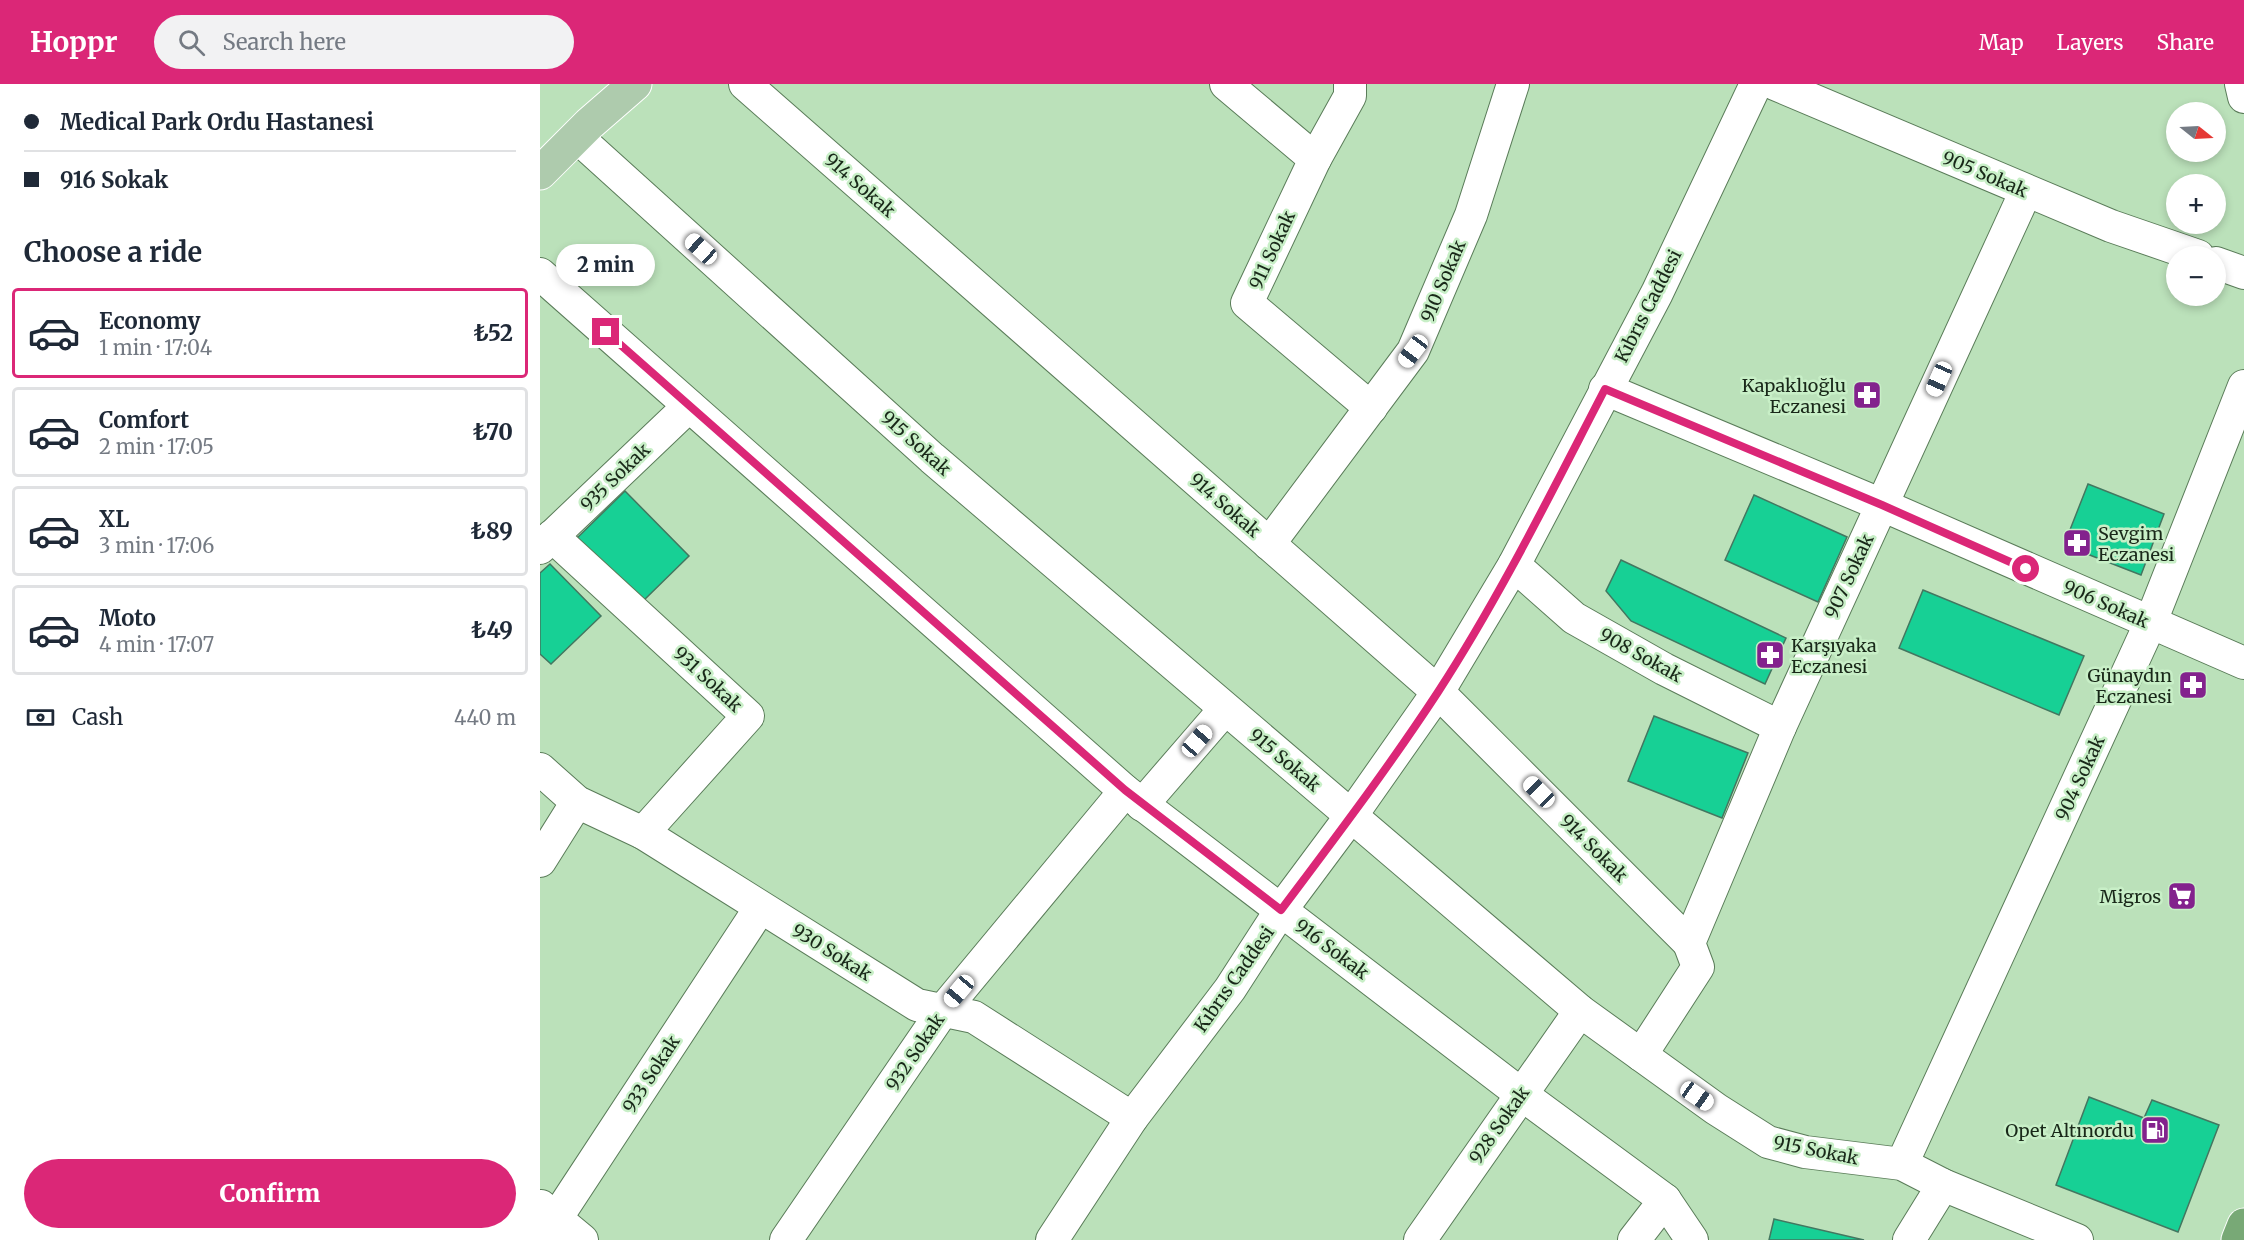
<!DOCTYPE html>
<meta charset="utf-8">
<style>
body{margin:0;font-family:Merriweather,serif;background:#f2f2f3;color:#1f2937;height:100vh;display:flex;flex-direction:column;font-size:22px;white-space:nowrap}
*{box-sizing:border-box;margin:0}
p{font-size:20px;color:#747a83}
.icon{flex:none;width:33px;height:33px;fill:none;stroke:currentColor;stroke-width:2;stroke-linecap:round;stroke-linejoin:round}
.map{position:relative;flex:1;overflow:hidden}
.drawer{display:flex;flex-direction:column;background:#fff;width:540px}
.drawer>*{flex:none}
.guide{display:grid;align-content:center;height:132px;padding:0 24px;background:#fff}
.needle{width:39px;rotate:108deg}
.buttons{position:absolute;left:1626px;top:18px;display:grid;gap:12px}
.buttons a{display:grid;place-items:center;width:60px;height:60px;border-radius:50%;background:#fff;box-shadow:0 3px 9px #0003;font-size:30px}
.end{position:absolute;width:27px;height:27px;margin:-14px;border:8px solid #db2777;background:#fff;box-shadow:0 0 0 3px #fff}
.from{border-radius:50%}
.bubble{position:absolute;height:42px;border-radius:21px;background:#fff;box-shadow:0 3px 9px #0003;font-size:20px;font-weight:800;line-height:42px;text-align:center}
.car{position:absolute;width:18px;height:36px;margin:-18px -9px;border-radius:8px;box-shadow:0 0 4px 2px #0007;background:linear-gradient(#fff 24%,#345 0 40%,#fff 0 76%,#345 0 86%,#fff 0)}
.guide b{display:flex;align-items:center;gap:21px;height:57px;font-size:22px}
.guide b+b{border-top:2px solid #e0e1e3}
.guide i{width:15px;height:15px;background:#1f2937}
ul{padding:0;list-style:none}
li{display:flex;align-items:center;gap:18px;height:90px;margin:0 12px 9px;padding:0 12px;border:3px solid #e0e1e3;border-radius:6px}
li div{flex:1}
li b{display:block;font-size:22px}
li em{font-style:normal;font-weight:800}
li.active{border-color:#db2777}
li>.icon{width:54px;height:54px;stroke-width:1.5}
h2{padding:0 24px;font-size:27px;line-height:72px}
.pay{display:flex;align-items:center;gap:15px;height:66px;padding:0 24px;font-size:22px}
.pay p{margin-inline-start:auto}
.cta{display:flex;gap:12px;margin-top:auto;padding:12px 24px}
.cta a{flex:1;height:69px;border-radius:36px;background:#db2777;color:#fff;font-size:24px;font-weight:800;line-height:69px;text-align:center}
header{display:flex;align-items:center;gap:36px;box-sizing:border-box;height:84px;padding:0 30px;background:#db2777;color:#fff}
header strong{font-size:28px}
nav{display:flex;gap:33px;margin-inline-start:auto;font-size:21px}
.search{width:420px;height:54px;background:#f2f2f3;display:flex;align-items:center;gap:15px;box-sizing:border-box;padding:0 21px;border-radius:33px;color:#747a83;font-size:22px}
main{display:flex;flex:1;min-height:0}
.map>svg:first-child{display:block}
.building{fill:#17d095;stroke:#437760;stroke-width:1.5}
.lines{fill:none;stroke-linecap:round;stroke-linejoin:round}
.minor-casing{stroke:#5a7c59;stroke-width:34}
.major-casing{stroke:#fff;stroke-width:35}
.highway-casing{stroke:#fff;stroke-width:35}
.minor{stroke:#fff;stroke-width:32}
.major{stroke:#aecbad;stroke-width:33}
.highway{stroke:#78a976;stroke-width:33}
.route{stroke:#db2777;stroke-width:8}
.labels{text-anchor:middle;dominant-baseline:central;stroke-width:5;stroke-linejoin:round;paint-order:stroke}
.street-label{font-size:18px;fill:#192819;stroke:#c8efc7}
.poi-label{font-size:18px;fill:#192819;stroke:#c8efc7;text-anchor:end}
</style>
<header>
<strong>Hoppr</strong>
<div class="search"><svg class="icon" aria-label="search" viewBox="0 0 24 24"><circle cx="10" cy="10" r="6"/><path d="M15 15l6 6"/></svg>Search here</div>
<nav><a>Map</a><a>Layers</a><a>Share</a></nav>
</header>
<main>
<section class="drawer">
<div class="guide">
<b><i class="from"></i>Medical Park Ordu Hastanesi</b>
<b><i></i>916 Sokak</b>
</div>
<h2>Choose a ride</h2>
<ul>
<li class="active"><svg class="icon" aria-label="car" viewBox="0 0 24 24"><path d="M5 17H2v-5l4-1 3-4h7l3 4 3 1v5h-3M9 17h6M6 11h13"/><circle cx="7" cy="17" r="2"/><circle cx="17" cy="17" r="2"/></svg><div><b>Economy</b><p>1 min · 17:04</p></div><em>₺52</em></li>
<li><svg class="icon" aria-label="car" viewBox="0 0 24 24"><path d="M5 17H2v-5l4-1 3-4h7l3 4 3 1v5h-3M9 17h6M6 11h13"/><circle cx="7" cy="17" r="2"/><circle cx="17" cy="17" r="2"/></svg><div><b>Comfort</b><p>2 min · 17:05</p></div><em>₺70</em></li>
<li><svg class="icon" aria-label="car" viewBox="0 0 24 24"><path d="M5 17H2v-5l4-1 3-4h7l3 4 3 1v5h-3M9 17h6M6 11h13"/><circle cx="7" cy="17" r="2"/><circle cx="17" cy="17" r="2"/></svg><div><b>XL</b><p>3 min · 17:06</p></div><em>₺89</em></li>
<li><svg class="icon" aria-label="car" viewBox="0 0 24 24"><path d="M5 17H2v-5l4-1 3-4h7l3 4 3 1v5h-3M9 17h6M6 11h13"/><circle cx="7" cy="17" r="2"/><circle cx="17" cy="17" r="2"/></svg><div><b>Moto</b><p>4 min · 17:07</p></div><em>₺49</em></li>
</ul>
<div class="pay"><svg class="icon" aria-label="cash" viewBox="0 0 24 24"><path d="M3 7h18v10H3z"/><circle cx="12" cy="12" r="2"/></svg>Cash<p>440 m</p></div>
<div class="cta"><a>Confirm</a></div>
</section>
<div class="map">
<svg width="1704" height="1156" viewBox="0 0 1704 1156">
<rect width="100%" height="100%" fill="#bbe1ba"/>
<g class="building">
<path d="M 1548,400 L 1624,430 L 1601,491 L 1524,461 Z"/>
<path d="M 85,407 L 149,472 L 100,520 L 36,455 Z"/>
<path d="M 1214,411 L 1307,453 L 1278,518 L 1185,476 Z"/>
<path d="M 1081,476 L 1246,554 L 1225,600 L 1091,537 L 1066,507 Z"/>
<path d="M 10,480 L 61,532 L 11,580 L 0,570 L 0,489 Z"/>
<path d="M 1383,506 L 1544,572 L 1519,631 L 1359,564 Z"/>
<path d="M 1114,632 L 1208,669 L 1182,734 L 1088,697 Z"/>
<path d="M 1549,1013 L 1604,1034 L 1612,1016 L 1679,1041 L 1638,1148 L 1516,1101 Z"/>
<path d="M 1234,1135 L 1324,1156 L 1229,1156 Z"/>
</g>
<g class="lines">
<g class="minor-casing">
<g id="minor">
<path d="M 205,0 L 898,608 L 1149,859"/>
<path d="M 686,0 L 775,75"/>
<path d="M 810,0 L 810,12 L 775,75 L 707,219 L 831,324"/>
<path d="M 1235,0 L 1571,142 L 1658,172"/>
<path d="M 1701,0 L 1704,13"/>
<path d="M 37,53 L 392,374 L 1040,927 L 1176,1025 L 1228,1058 L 1265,1068 L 1362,1080 L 1403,1101 L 1537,1156"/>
<path d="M 1676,179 L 1704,189"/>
<path d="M 0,190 L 585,707 L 981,1010 L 1125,1116 L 1152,1156"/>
<path d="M 1065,305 L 1342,421 L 1704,579"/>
<path d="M 12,452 L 208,632 L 103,749"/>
<path d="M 729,460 L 873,267 L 931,131 L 973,0"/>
<path d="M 0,464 L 149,322"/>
<path d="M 974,481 L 1034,534 L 1124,585 L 1240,643"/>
<path d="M 0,685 L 37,718 L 103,749 L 377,921 L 434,933 L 592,1034"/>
<path d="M 602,721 L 685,625"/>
<path d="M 0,777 L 37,718"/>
<path d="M 1101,971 L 1158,883 L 1149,859 L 1240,643 L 1486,107"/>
<path d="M 1362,1080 L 1610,540 L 1704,302"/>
<path d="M 1,1122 L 42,1156"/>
<path d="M 2,1156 L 220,824"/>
<path d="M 246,1156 L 404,925 L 585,707"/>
<path d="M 512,1156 L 592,1034 L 690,905 L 741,826 L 811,732 L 898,608 L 974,481 L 1117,209 L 1216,0"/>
<path d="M 880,1156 L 1040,927"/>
<path d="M 1094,1156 L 1125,1116"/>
<path d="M 1369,1156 L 1403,1101"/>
</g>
</g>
<g class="major-casing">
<path id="major" d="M 0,89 L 49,40 L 95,0"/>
</g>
<g class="highway-casing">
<path id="highway" d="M 1698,1156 L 1704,1141"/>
</g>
<use href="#minor" class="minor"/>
<use href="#major" class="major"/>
<use href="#highway" class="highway"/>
</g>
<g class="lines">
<path class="route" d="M 66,248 L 585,706 L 741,826 C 795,754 849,683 898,608 C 961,511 1012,407 1065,305 L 1342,421 L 1486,485"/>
</g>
<defs>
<g id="pharmacy-square" transform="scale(1.5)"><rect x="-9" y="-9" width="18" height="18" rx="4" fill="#83228d" stroke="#c8efc7"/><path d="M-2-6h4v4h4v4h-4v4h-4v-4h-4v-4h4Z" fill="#fff"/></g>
<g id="supermarket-square" transform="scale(1.5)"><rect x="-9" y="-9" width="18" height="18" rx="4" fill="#83228d" stroke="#c8efc7"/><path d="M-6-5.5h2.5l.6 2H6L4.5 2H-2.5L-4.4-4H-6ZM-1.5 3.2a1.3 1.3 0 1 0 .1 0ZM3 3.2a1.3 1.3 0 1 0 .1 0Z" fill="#fff"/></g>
<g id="fuel-square" transform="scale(1.5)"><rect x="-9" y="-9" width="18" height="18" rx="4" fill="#83228d" stroke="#c8efc7"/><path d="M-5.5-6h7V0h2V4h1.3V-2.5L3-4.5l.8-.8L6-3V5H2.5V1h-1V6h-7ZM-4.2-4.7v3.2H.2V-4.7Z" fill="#fff"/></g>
</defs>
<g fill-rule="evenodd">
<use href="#pharmacy-square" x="1327" y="311"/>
<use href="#pharmacy-square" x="1537" y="459"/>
<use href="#pharmacy-square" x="1230" y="571"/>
<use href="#pharmacy-square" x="1653" y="601"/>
<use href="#supermarket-square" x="1642" y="812"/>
<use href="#fuel-square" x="1615" y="1046"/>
</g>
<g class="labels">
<g class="street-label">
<text transform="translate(1445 90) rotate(23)">905 Sokak</text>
<text transform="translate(320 101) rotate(41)">914 Sokak</text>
<text transform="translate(732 166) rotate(-65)">911 Sokak</text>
<text transform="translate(903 197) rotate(-67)">910 Sokak</text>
<text transform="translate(1108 222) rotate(-63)">Kıbrıs Caddesi</text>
<text transform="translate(376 359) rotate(42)">915 Sokak</text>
<text transform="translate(75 393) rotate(-44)">935 Sokak</text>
<text transform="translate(685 421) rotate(41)">914 Sokak</text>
<text transform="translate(1309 492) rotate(-65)">907 Sokak</text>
<text transform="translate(1566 520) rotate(24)">906 Sokak</text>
<text transform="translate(1101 571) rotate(29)">908 Sokak</text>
<text transform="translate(168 595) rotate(43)">931 Sokak</text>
<text transform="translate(745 676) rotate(40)">915 Sokak</text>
<text transform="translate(1540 694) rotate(-65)">904 Sokak</text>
<text transform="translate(1054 764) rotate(45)">914 Sokak</text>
<text transform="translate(792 865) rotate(37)">916 Sokak</text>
<text transform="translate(292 868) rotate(32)">930 Sokak</text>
<text transform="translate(694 895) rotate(-55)">Kıbrıs Caddesi</text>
<text transform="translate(375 968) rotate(-56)">932 Sokak</text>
<text transform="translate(111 990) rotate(-57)">933 Sokak</text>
<text transform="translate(959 1041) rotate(-55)">928 Sokak</text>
<text transform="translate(1276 1066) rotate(11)">915 Sokak</text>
</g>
<g class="poi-label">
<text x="1306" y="301">Kapaklıoğlu<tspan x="1306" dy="21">Eczanesi</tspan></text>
<text x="1558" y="449" text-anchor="start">Sevgim<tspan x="1558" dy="21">Eczanesi</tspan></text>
<text x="1251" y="561" text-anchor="start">Karşıyaka<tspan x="1251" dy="21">Eczanesi</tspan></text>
<text x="1632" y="591">Günaydın<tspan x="1632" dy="21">Eczanesi</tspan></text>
<text x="1621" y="812">Migros</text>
<text x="1594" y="1046">Opet Altınordu</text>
</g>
</g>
</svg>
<div class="buttons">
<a><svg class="needle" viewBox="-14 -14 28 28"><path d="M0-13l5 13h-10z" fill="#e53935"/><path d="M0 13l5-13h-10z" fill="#747a83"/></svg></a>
<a>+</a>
<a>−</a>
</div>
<i class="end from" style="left:1486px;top:485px"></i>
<i class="end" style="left:66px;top:248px"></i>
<div class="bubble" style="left:16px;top:160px;width:99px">2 min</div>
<i class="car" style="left:161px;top:165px;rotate:312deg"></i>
<i class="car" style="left:873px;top:267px;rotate:217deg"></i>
<i class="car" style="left:1399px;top:295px;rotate:204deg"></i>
<i class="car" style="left:657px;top:657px;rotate:41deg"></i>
<i class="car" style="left:999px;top:708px;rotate:315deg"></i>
<i class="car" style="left:419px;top:907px;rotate:220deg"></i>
<i class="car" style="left:1157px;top:1012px;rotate:125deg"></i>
</div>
</main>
